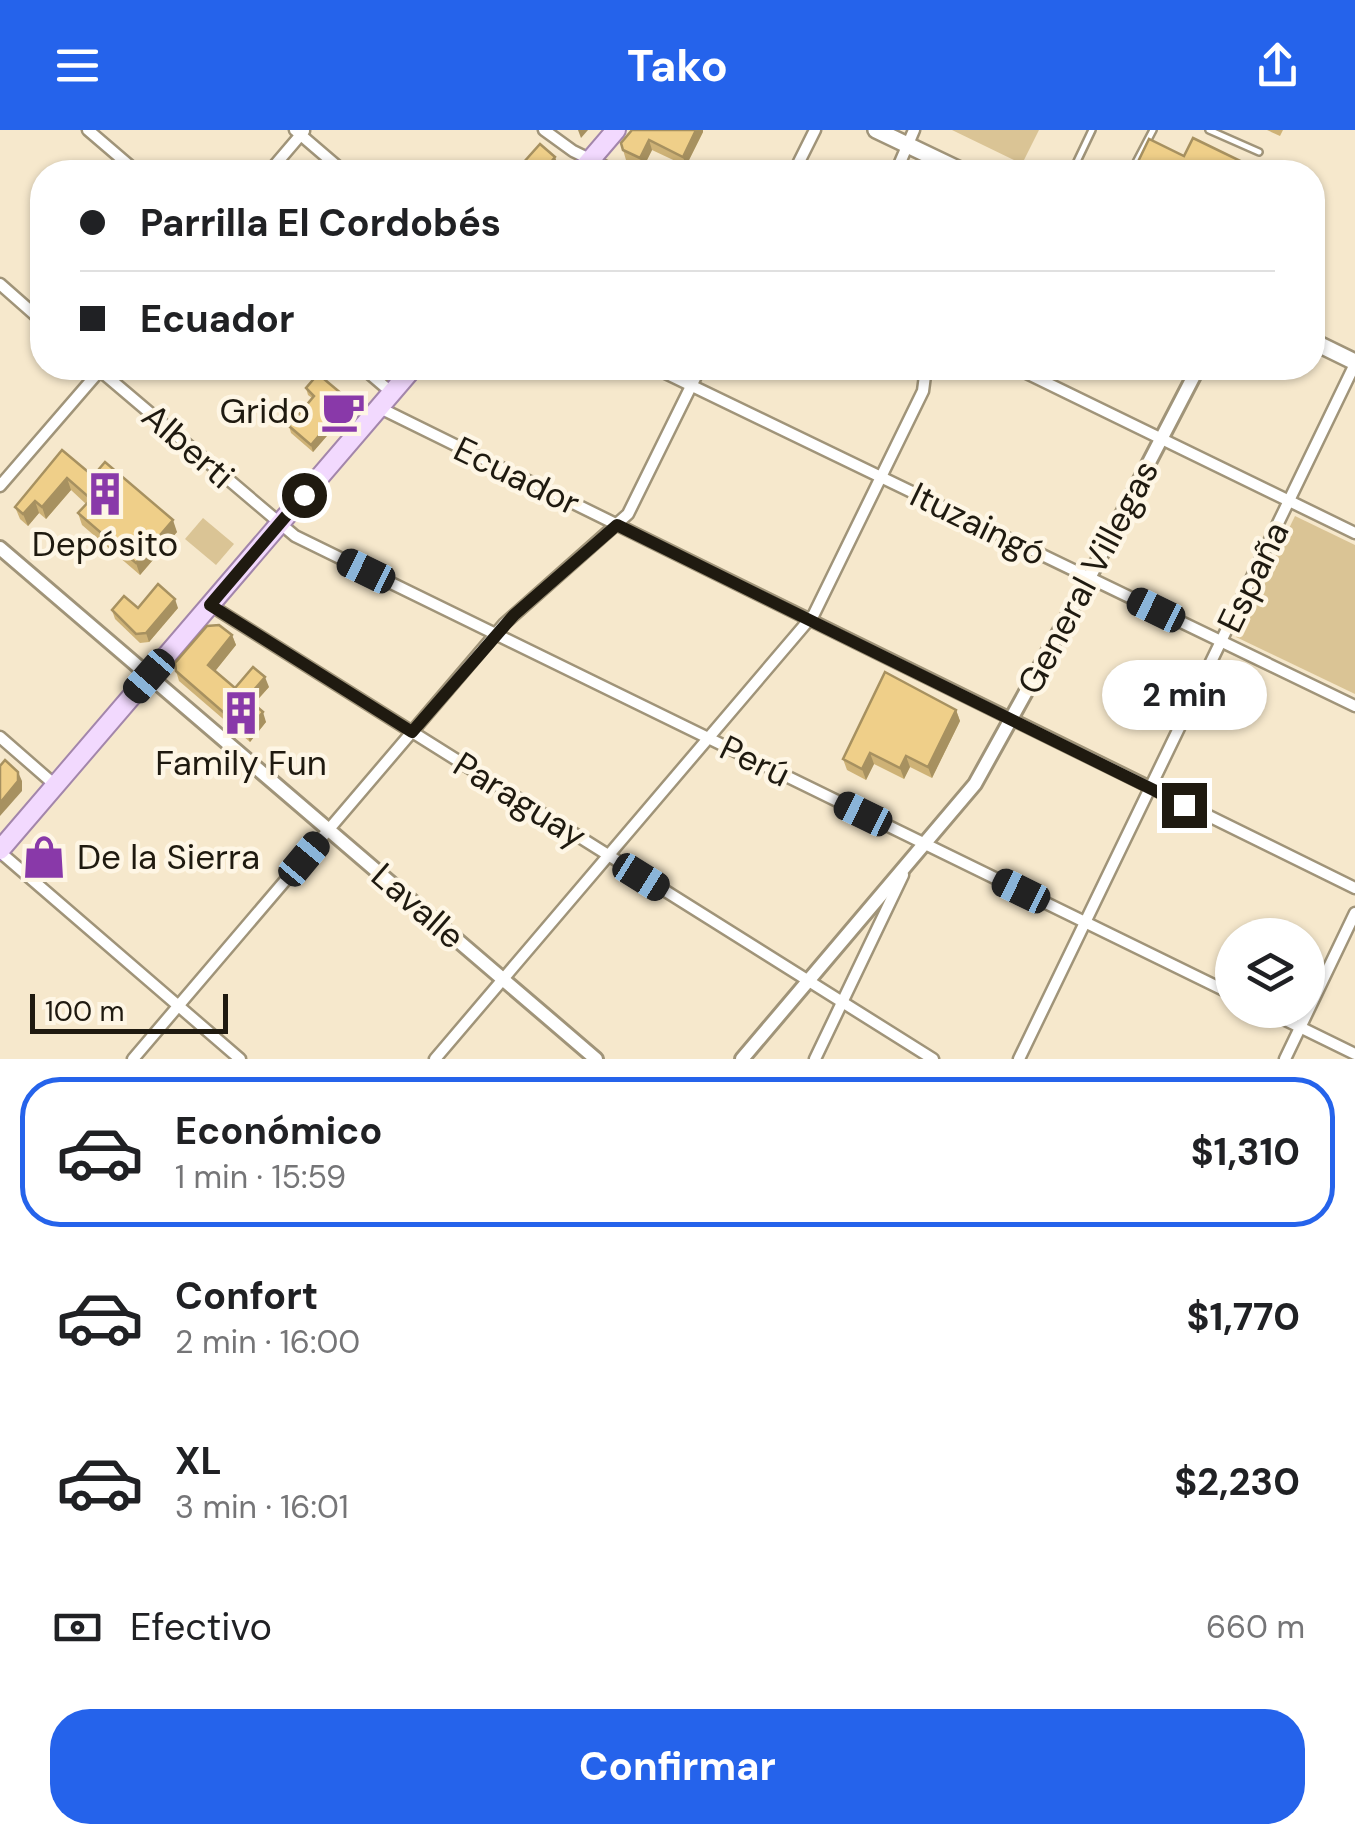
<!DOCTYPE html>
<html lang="es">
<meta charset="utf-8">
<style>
body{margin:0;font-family:"DM Sans",sans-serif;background:#f2f2f2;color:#202124;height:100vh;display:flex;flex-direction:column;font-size:38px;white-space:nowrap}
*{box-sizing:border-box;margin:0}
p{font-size:32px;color:#757577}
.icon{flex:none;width:55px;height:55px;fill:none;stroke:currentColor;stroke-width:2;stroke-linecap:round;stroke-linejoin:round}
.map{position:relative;height:929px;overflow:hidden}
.side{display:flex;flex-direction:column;background:#fff;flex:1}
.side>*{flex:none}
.hud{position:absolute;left:30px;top:30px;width:1295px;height:220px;border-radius:40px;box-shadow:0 2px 8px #0004;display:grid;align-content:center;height:220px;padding:0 50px;background:#fff}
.buttons{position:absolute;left:1215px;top:788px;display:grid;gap:20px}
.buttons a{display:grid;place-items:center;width:110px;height:110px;border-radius:50%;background:#fff;box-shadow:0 2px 8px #0004;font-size:50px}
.scale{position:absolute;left:30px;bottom:25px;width:198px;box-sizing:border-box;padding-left:10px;border:5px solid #1f1a10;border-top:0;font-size:28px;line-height:35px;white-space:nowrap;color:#1f1a10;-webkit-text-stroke:8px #fef6e5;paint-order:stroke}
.end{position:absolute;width:45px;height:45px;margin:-22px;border:12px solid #1f1a10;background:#fff;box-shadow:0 0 0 5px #fff}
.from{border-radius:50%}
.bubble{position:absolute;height:70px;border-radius:35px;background:#fff;box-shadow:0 2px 8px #0004;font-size:32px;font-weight:700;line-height:70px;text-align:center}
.car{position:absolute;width:30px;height:60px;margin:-30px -15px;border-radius:12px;box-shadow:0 0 8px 2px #0007;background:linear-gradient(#222 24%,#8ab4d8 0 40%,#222 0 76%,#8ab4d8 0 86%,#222 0)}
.hud b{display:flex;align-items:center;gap:35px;height:95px;font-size:38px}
.hud b+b{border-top:2px solid #e0e0e0}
.hud i{width:25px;height:25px;background:#202124}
ul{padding:18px 0 0;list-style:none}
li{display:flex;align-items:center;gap:30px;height:150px;margin:0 20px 15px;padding:0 30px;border:5px solid transparent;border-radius:40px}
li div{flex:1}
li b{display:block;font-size:38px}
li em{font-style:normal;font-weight:700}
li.active{border-color:#2563eb}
li>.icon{width:90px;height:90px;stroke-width:1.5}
.pay{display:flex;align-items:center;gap:25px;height:110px;padding:0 50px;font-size:38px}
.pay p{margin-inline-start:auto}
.cta{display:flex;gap:20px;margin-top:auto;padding:20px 50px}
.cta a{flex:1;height:115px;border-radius:40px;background:#2563eb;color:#fff;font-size:40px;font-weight:700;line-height:115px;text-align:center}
header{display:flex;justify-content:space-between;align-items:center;height:130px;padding:0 50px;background:#2563eb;color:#fff;font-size:45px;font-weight:700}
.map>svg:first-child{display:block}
.green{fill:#dac495}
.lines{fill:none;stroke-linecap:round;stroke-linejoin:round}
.service-casing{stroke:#a09479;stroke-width:10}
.minor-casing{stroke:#a09479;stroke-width:15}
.tertiary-casing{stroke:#a09479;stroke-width:18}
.secondary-casing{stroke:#a09479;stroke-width:20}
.primary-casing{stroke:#a386ab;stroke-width:22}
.service{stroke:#fff;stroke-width:5}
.minor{stroke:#fff;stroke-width:10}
.tertiary{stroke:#fff;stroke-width:12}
.secondary{stroke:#fff;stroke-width:15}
.primary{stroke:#f2d9fe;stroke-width:18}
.wall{fill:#ceb276}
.shaded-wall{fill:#a79160}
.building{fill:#efcf89;stroke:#a79160;stroke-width:2.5}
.route{stroke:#1f1a10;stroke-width:12}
.labels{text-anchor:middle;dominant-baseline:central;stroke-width:9;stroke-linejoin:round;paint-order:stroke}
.poi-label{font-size:35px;fill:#1f1a10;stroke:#fef6e5}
.street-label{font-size:35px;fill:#1f1a10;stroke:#fef6e5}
</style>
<header><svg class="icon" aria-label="menu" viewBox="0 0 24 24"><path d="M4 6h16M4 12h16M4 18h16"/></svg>Tako<svg class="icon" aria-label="share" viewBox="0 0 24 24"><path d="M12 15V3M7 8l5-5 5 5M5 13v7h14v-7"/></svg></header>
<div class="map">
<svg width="1355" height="929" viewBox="0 0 1355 929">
<rect width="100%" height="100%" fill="#f6e8cc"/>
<g class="green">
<path d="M 952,0 L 1039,0 L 1022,34 Z"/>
<path d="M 1295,386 L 1355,415 L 1355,564 L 1236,507 Z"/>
<path d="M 203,388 L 234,414 L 216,435 L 185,409 Z"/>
</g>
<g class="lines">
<g class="service-casing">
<g id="service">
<path d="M 1209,0 L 1259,22"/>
<path d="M 1072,42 L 1092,0"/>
<path d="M 1131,42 L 1153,0"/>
</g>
</g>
<g class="minor-casing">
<g id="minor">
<path d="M 88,0 L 137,42"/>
<path d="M 295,0 L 344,42"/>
<path d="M 544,0 L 573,21 L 616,42"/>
<path d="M 269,42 L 304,1"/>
<path d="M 794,42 L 815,0"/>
<path d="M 896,42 L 914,0"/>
<path d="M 0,154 L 42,191"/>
<path d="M 97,238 L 295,406 L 1232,864"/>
<path d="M 363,238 L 391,262"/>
<path d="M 655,238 L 1355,576"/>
<path d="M 1016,238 L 1355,403"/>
<path d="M 378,277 L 1355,758"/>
<path d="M 0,356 L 102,238"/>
<path d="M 210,475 L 933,929"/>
<path d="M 0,607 L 55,655"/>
<path d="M 0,722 L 240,929"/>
<path d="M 1265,880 L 1355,924"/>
<path d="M 133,929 L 504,494 L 628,384 L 700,238"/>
<path d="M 435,929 L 814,484 L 923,261 L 926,238"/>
<path d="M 815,929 L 903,745"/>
<path d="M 1019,929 L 1355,234"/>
<path d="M 1285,929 L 1355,783"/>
</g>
</g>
<g class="tertiary-casing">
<g id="tertiary">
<path d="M 0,418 L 596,929"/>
<path d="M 742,929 L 975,654 L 1089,448 L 1198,238"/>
</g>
</g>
<g class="secondary-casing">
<g id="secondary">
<path d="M 876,0 L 964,42"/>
<path d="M 1312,211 L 1355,232"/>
</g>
</g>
<g class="primary-casing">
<g id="primary">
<path d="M 580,42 L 616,0"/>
<path d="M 0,720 L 413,238"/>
</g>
</g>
<use href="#service" class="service"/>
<use href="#minor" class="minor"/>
<use href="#tertiary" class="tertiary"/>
<use href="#secondary" class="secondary"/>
<use href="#primary" class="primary"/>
</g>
<g class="wall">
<path d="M 1267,0 L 1283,0 L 1280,6 Z"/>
<path d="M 703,2 L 686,36 L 652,20 L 643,38 L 626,30 L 621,13 Z"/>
<path d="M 306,258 L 349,270 L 352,277 L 313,322 L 291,303 L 289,296 L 312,268 L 308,265 Z"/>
<path d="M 62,320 L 93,346 L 177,402 L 140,445 L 82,395 L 78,383 L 86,374 L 71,360 L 46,389 L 39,383 L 28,396 L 20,389 L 15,377 Z"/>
<path d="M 138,478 L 178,478 L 149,512 L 140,513 L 115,489 L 112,480 Z"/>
<path d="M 232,505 L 236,515 L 215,541 L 235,558 L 269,557 L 254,574 L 266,592 L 250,612 L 179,551 L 176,541 Z"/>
<path d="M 956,580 L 960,591 L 932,648 L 910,637 L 904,649 L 874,634 L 866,650 L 847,640 L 843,629 Z"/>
</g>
<g class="shaded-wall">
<path d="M 578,0 L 588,0 L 581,8 Z"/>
<path d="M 696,0 L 703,0 L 703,2 L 686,36 L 683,27 Z"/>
<path d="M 649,10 L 652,20 L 643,38 L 640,28 Z"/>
<path d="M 555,27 L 558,35 L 552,42 L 543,42 Z"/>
<path d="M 349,270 L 352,277 L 313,322 L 311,315 Z"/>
<path d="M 67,348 L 71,360 L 46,389 L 42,377 Z"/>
<path d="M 35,371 L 39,383 L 28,396 L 23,384 Z"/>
<path d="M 173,390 L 177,402 L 140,445 L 136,433 Z"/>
<path d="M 175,469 L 178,478 L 149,512 L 146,503 Z"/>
<path d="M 232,505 L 236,515 L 212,545 L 208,535 Z"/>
<path d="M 265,547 L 269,557 L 250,578 L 247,568 Z"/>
<path d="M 956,580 L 960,591 L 932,648 L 928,637 Z"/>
<path d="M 263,582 L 266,592 L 250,612 L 246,602 Z"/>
<path d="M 870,623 L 874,634 L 866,650 L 862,639 Z"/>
<path d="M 906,626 L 910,637 L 904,649 L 900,638 Z"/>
<path d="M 18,642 L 22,651 L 22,661 L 0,686 L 0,673 Z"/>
</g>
<g class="building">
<path d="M 632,0 L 696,0 L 683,27 L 649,10 L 640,28 L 623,20 L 621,13 Z"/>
<path d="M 1193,8 L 1255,38 L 1253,42 L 1133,42 L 1149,9 L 1184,26 Z"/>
<path d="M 540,14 L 555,27 L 543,42 L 515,42 Z"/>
<path d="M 318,244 L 349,270 L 311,315 L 289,296 L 314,266 L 306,258 Z"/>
<path d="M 62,320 L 93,346 L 105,332 L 173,390 L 136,433 L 78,383 L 91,369 L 67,348 L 42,377 L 35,371 L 23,384 L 15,377 Z"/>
<path d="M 158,454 L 175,469 L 146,503 L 136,504 L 112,480 L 124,466 L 138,478 Z"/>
<path d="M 219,495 L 232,505 L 208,535 L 235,558 L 253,537 L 265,547 L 247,568 L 263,582 L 246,602 L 176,541 L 175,533 L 207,496 Z"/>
<path d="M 885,542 L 956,580 L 928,637 L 906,626 L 900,638 L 870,623 L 862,639 L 843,629 Z"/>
<path d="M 5,630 L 18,642 L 18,651 L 0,673 L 0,636 Z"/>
</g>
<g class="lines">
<path class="route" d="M 304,365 L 210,475 L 412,602 L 514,485 L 617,395 L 1184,675"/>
</g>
<defs>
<g id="cafe-bare" transform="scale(3.45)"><path d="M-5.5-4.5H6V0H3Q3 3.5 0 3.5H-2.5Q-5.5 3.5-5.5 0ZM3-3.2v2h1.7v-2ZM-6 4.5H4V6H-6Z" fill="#8939a9" stroke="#fef6e5" stroke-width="2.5" paint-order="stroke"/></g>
<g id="building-bare" transform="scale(3.45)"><path d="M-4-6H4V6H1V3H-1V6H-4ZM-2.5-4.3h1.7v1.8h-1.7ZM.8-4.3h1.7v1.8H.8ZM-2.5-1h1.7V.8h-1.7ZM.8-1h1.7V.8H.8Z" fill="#8939a9" stroke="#fef6e5" stroke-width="2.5" paint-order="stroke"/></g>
<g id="shop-bare" transform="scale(3.45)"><path d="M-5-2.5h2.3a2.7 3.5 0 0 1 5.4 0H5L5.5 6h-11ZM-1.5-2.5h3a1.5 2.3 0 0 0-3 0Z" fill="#8939a9" stroke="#fef6e5" stroke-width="2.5" paint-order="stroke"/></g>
</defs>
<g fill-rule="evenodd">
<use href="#cafe-bare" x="343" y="281"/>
<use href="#building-bare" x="105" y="364"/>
<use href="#building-bare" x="241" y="583"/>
<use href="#shop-bare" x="44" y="727"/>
</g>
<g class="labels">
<g class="poi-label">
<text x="310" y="281" text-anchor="end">Grido</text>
<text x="105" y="414">Depósito</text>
<text x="241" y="633">Family Fun</text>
<text x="77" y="727" text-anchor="start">De la Sierra</text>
</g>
<g class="street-label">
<text transform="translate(188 316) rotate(41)">Alberti</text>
<text transform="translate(517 346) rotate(26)">Ecuador</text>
<text transform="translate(978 394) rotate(26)">Ituzaingó</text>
<text transform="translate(1088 447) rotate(-62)">General Villegas</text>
<text transform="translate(1253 447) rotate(-64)">España</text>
<text transform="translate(755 631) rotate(26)">Perú</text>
<text transform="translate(520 670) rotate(32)">Paraguay</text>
<text transform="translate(418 776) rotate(41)">Lavalle</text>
</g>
</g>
</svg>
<div class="buttons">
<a><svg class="icon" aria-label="layers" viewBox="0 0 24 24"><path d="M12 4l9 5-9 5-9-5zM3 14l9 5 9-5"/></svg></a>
</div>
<div class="scale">100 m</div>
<i class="end from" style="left:304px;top:365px"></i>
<i class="end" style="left:1184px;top:675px"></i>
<div class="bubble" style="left:1102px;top:530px;width:165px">2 min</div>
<i class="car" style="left:366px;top:441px;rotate:296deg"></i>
<i class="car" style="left:1156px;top:480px;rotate:296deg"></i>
<i class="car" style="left:149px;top:546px;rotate:221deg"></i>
<i class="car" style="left:863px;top:684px;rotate:296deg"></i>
<i class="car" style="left:304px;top:729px;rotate:40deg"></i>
<i class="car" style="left:641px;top:747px;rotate:122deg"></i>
<i class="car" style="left:1021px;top:761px;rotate:296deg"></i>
<div class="hud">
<b><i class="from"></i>Parrilla El Cordobés</b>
<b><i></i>Ecuador</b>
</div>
</div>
<section class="side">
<ul>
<li class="active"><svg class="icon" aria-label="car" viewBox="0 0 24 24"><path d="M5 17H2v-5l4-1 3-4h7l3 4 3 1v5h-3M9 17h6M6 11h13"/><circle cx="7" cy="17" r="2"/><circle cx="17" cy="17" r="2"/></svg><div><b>Económico</b><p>1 min · 15:59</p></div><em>$1,310</em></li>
<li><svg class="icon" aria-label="car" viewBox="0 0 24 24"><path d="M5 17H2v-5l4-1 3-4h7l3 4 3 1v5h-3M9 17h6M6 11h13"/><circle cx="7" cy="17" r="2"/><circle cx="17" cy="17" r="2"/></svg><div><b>Confort</b><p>2 min · 16:00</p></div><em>$1,770</em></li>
<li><svg class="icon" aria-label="car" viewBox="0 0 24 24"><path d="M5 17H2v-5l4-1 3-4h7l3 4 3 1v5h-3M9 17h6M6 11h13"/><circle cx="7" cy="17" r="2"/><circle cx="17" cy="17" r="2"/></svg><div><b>XL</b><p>3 min · 16:01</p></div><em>$2,230</em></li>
</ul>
<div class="pay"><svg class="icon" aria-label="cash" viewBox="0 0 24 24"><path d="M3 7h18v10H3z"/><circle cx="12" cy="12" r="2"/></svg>Efectivo<p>660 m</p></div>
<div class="cta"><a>Confirmar</a></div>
</section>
